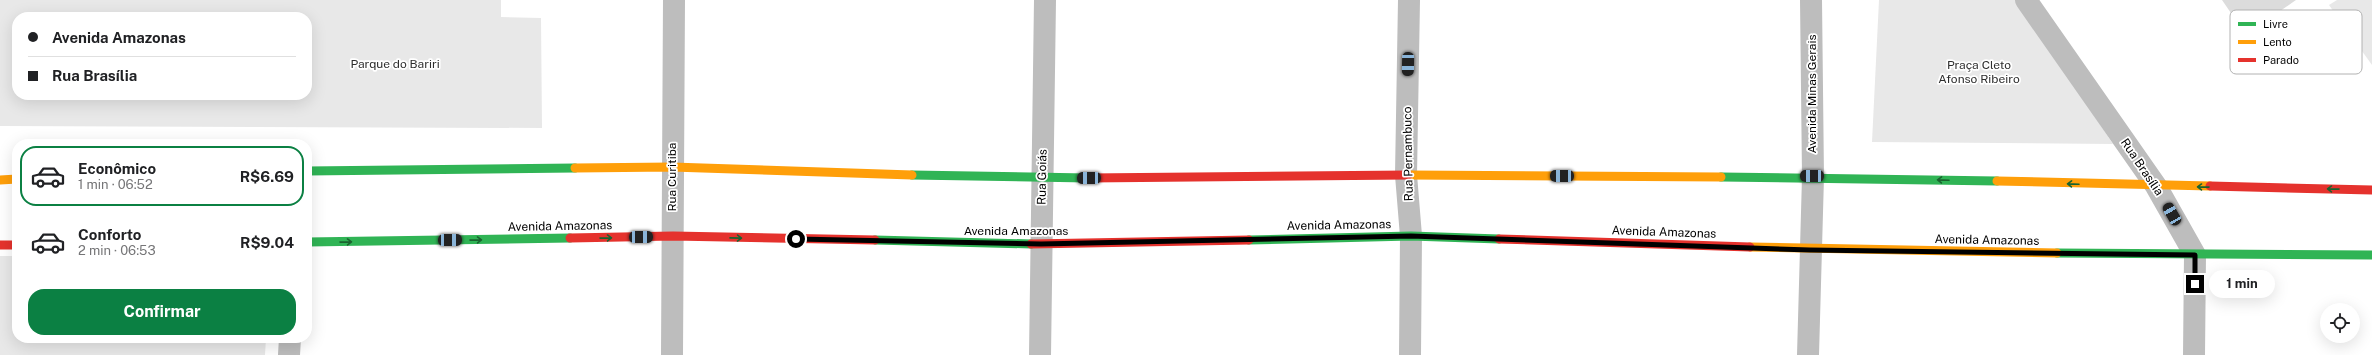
<!DOCTYPE html>
<html lang="pt">
<meta charset="utf-8">
<style>
body{margin:0;font-family:"Public Sans",sans-serif;background:#f6f6f6;color:#202124;height:100vh;display:flex;flex-direction:column;font-size:15px;white-space:nowrap}
*{box-sizing:border-box;margin:0}
p{font-size:13px;color:#757577}
.icon{flex:none;width:22px;height:22px;fill:none;stroke:currentColor;stroke-width:2;stroke-linecap:round;stroke-linejoin:round}
.map{position:relative;flex:1;overflow:hidden}
.panel{position:absolute;left:12px;top:139px;width:300px;height:204px;display:flex;flex-direction:column;background:#fff;border-radius:16px;box-shadow:0 4px 16px #0002}
.panel>*{flex:none}
.banner{position:absolute;left:12px;top:12px;width:300px;height:88px;border-radius:16px;box-shadow:0 4px 16px #0002;display:grid;align-content:center;height:88px;padding:0 16px;background:#fff}
.tools{position:absolute;left:2320px;top:303px;display:grid;gap:8px}
.tools a{display:grid;place-items:center;width:40px;height:40px;border-radius:50%;background:#fff;box-shadow:0 4px 16px #0002;font-size:20px}
.end{position:absolute;width:18px;height:18px;margin:-9px;border:5px solid #000;background:#fff;box-shadow:0 0 0 2px #fff}
.from{border-radius:50%}
.bubble{position:absolute;height:28px;border-radius:14px;background:#fff;box-shadow:0 4px 16px #0002;font-size:13px;font-weight:700;line-height:28px;text-align:center}
.car{position:absolute;width:12px;height:24px;margin:-12px -6px;border-radius:5px;box-shadow:0 0 3px 1px #0007;background:linear-gradient(#222 24%,#8ab4d8 0 40%,#222 0 76%,#8ab4d8 0 86%,#222 0)}
.banner b{display:flex;align-items:center;gap:14px;height:38px;font-size:15px}
.banner b+b{border-top:1px solid #e0e0e0}
.banner i{width:10px;height:10px;background:#202124}
ul{padding:7px 0 0;list-style:none}
li{display:flex;align-items:center;gap:12px;height:60px;margin:0 8px 6px;padding:0 8px;border:2px solid transparent;border-radius:16px}
li div{flex:1}
li b{display:block;font-size:15px}
li em{font-style:normal;font-weight:700}
li.current{border-color:#0b8043}
li>.icon{width:36px;height:36px;stroke-width:1.5}
.cta{display:flex;gap:8px;margin-top:auto;padding:8px 16px}
.cta a{flex:1;height:46px;border-radius:16px;background:#0b8043;color:#fff;font-size:16px;font-weight:700;line-height:46px;text-align:center}
.map>svg:first-child{display:block}
.green{fill:#e8e8e8;fill-rule:evenodd}
.building{fill:#dcdcdc}
.lines{fill:none;stroke-linecap:round;stroke-linejoin:round}
.street{stroke:#bdbdbd;stroke-width:22}
.fast{stroke:#30b455;stroke-width:9}
.slow{stroke:#ff9f0a;stroke-width:9}
.jam{stroke:#e5322d;stroke-width:9}
.oneway{stroke:#1a632f}
.route{stroke:#000;stroke-width:5}
.labels{text-anchor:middle;dominant-baseline:central;stroke-width:3.5;stroke-linejoin:round;paint-order:stroke}
.park-label{font-size:12px;fill:#2d2d2d;stroke:#fff}
.street-label{font-size:12px;fill:#000;stroke:#fff}
.key{fill:#fff;stroke:#b2b2b2;stroke-width:1}
.key-label{font-size:11px;fill:#000}
</style>
<div class="map">
<svg width="2372" height="355" viewBox="0 0 2372 355">
<rect width="100%" height="100%" fill="#fff"/>
<g class="green">
<path d="M 0,0 L 501,0 L 501,17 L 541,18 L 542,128 L 0,126 ZM 17,17 L 307,17 L 307,95 L 17,95 Z"/>
<path d="M 1879,0 L 2017,0 L 2113,144 L 1872,142 Z"/>
<path d="M 2337,0 L 2372,0 L 2372,65 L 2329,5 Z"/>
<path d="M 0,256 L 17,256 L 17,338 L 266,338 L 265,355 L 0,355 Z"/>
</g>
<path class="building" d="M 2222,0 L 2296,0 L 2246,35 Z"/>
<g class="lines">
<g class="street">
<path d="M 1409,0 L 1406,175 L 1411,236 L 1410,355"/>
<path d="M 2026,0 L 2156,186 L 2195,255 L 2194,355"/>
<path d="M 289,355 L 290,338"/>
<path d="M 672,355 L 674,0"/>
<path d="M 1040,355 L 1045,0"/>
<path d="M 1808,355 L 1813,177 L 1811,0"/>
</g>
<g class="fast">
<path d="M 307,171 L 575,168"/>
<path d="M 912,175 L 1088,178"/>
<path d="M 1721,177 L 1997,181"/>
<path d="M 875,240 L 1031,244"/>
<path d="M 1249,240 L 1411,236 L 1499,239"/>
<path d="M 307,242 L 570,238"/>
<path d="M 2057,253 L 2372,255"/>
</g>
<g class="slow">
<path d="M 575,168 L 672,167 L 912,175"/>
<path d="M 1408,175 L 1721,177"/>
<path d="M 0,180 L 17,179"/>
<path d="M 1997,181 L 2210,186"/>
<path d="M 1750,247 L 2057,253"/>
</g>
<g class="jam">
<path d="M 1088,178 L 1408,175"/>
<path d="M 2210,186 L 2372,190"/>
<path d="M 570,238 L 673,236 L 875,240"/>
<path d="M 1499,239 L 1750,247"/>
<path d="M 1031,244 L 1249,240"/>
<path d="M 0,245 L 17,245"/>
</g>
</g>
<defs><path id="oneway-shaft" d="M-6 0H5M1.5-3L5.5 0L1.5 3" fill="none" stroke-width="1.6" stroke-linecap="round" stroke-linejoin="round"/></defs>
<g class="oneway">
<use href="#oneway-shaft" transform="translate(1943 180) rotate(-178)"/>
<use href="#oneway-shaft" transform="translate(2073 184) rotate(-178)"/>
<use href="#oneway-shaft" transform="translate(2203 187) rotate(-179)"/>
<use href="#oneway-shaft" transform="translate(2333 189) rotate(-179)"/>
<use href="#oneway-shaft" transform="translate(606 238) rotate(-1)"/>
<use href="#oneway-shaft" transform="translate(736 238) rotate(1)"/>
<use href="#oneway-shaft" transform="translate(476 240) rotate(-1)"/>
<use href="#oneway-shaft" transform="translate(346 242) rotate(-1)"/>
</g>
<g class="lines">
<path class="route" d="M 796,239 L 1041,244 L 1411,236 L 1810,250 L 2195,255 L 2195,284"/>
</g>
<g class="labels">
<g class="park-label">
<text x="395" y="64">Parque do Bariri</text>
<text x="1979" y="65">Praça Cleto<tspan x="1979" dy="14">Afonso Ribeiro</tspan></text>
</g>
<g class="street-label">
<text transform="translate(1812 94) rotate(-90)">Avenida Minas Gerais</text>
<text transform="translate(1408 154) rotate(-91)">Rua Pernambuco</text>
<text transform="translate(2142 167) rotate(56)">Rua Brasília</text>
<text transform="translate(672 177) rotate(-90)">Rua Curitiba</text>
<text transform="translate(1042 177) rotate(-89)">Rua Goiás</text>
<text transform="translate(1339 225) rotate(-1)">Avenida Amazonas</text>
<text transform="translate(560 226) rotate(-1)">Avenida Amazonas</text>
<text x="1016" y="231">Avenida Amazonas</text>
<text transform="translate(1664 232) rotate(2)">Avenida Amazonas</text>
<text transform="translate(1987 240) rotate(1)">Avenida Amazonas</text>
</g>
</g>
<rect x="2230" y="10" width="132" height="64" rx="6" class="key"/>
<rect x="2238" y="22" width="18" height="4" fill="#30b455"/>
<rect x="2238" y="40" width="18" height="4" fill="#ff9f0a"/>
<rect x="2238" y="58" width="18" height="4" fill="#e5322d"/>
<g class="key-label">
<text x="2263" y="28">Livre</text>
<text x="2263" y="46">Lento</text>
<text x="2263" y="64">Parado</text>
</g>
</svg>
<div class="tools">
<a><svg class="icon" aria-label="locate" viewBox="0 0 24 24"><circle cx="12" cy="12" r="6"/><path d="M12 2v4M12 18v4M2 12h4M18 12h4"/></svg></a>
</div>
<i class="end from" style="left:796px;top:239px"></i>
<i class="end" style="left:2195px;top:284px"></i>
<div class="bubble" style="left:2209px;top:270px;width:66px">1 min</div>
<i class="car" style="left:1408px;top:64px;rotate:181deg"></i>
<i class="car" style="left:1562px;top:176px;rotate:270deg"></i>
<i class="car" style="left:1812px;top:176px;rotate:270deg"></i>
<i class="car" style="left:1089px;top:178px;rotate:269deg"></i>
<i class="car" style="left:2172px;top:214px;rotate:330deg"></i>
<i class="car" style="left:641px;top:237px;rotate:89deg"></i>
<i class="car" style="left:450px;top:240px;rotate:89deg"></i>
<div class="banner">
<b><i class="from"></i>Avenida Amazonas</b>
<b><i></i>Rua Brasília</b>
</div>
<section class="panel">
<ul>
<li class="current"><svg class="icon" aria-label="car" viewBox="0 0 24 24"><path d="M5 17H2v-5l4-1 3-4h7l3 4 3 1v5h-3M9 17h6M6 11h13"/><circle cx="7" cy="17" r="2"/><circle cx="17" cy="17" r="2"/></svg><div><b>Econômico</b><p>1 min · 06:52</p></div><em>R$6.69</em></li>
<li><svg class="icon" aria-label="car" viewBox="0 0 24 24"><path d="M5 17H2v-5l4-1 3-4h7l3 4 3 1v5h-3M9 17h6M6 11h13"/><circle cx="7" cy="17" r="2"/><circle cx="17" cy="17" r="2"/></svg><div><b>Conforto</b><p>2 min · 06:53</p></div><em>R$9.04</em></li>
</ul>
<div class="cta"><a>Confirmar</a></div>
</section>
</div>
